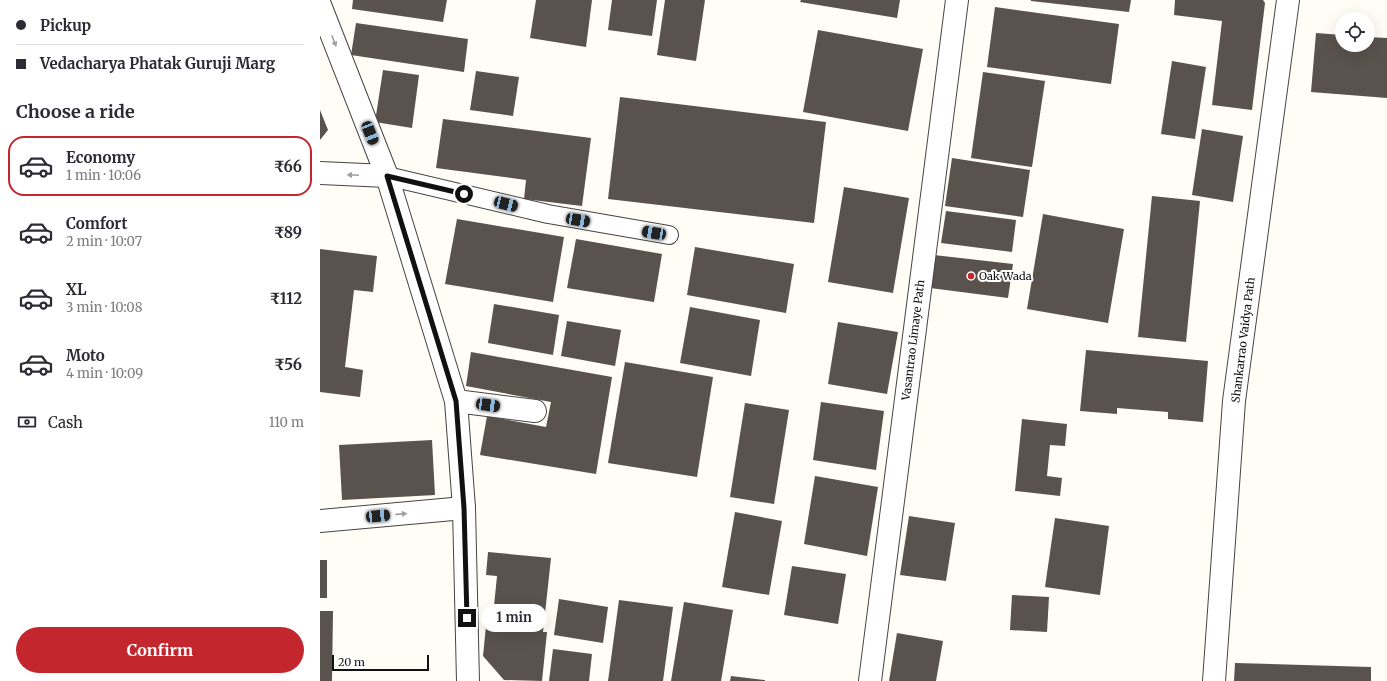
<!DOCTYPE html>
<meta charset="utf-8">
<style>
body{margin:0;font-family:Merriweather,serif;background:#f7f7f7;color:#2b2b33;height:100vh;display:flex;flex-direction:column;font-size:15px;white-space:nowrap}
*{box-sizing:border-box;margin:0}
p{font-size:13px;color:#7c7c81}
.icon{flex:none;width:22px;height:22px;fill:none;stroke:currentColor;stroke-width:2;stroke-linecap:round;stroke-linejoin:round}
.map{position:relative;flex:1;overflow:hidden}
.details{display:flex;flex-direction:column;background:#fff;width:320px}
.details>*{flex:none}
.guide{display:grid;align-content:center;height:88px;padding:0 16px;background:#fff}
.controls{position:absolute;left:1015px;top:12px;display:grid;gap:8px}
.controls a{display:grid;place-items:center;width:40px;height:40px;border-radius:50%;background:#fff;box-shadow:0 4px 16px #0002;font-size:20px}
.scale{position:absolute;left:12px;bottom:10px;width:97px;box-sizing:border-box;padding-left:4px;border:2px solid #111;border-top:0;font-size:11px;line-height:14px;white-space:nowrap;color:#111;-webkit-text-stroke:3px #fff;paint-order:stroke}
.end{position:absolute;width:18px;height:18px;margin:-9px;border:5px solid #111;background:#fff;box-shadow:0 0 0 2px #fff}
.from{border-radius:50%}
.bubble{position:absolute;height:28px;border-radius:14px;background:#fff;box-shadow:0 4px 16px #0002;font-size:13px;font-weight:700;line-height:28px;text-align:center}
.car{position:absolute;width:12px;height:24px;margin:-12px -6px;border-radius:5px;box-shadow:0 0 3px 1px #0007;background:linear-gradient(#222 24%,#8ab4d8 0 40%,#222 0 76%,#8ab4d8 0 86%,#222 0)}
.guide b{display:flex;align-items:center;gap:14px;height:38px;font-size:15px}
.guide b+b{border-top:1px solid #e1e1e2}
.guide i{width:10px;height:10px;background:#2b2b33}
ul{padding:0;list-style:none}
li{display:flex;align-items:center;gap:12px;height:60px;margin:0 8px 6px;padding:0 8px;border:2px solid transparent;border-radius:16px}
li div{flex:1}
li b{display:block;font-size:15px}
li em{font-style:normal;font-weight:700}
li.selected{border-color:#c4262e}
li>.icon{width:36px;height:36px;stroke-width:1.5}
h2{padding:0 16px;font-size:18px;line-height:48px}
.pay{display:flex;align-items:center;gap:10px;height:44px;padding:0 16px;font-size:15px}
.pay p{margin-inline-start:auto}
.primary-button{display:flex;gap:8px;margin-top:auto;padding:8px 16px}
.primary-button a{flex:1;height:46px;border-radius:24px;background:#c4262e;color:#fff;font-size:16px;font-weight:700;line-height:46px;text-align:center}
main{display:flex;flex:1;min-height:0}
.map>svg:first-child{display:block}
.building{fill:#5a524d}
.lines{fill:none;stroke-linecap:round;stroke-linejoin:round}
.lane-casing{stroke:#444;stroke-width:20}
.street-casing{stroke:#444;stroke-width:24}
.lane{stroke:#fff;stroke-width:18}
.street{stroke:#fff;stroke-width:22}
.oneway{fill:#a0a0a0}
.route{stroke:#111;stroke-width:5}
.poi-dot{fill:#c4262e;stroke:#fff;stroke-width:1.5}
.labels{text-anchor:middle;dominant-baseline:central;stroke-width:4;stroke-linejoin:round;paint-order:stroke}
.poi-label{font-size:11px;fill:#111;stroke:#fff;text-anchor:start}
.street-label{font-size:11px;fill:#111;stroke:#fff}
</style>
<main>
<section class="details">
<div class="guide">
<b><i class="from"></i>Pickup</b>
<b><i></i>Vedacharya Phatak Guruji Marg</b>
</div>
<h2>Choose a ride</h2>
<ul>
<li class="selected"><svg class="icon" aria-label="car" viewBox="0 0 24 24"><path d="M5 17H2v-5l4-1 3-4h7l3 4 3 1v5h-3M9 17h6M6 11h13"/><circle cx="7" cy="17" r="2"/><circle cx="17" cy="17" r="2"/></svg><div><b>Economy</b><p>1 min · 10:06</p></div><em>₹66</em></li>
<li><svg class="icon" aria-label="car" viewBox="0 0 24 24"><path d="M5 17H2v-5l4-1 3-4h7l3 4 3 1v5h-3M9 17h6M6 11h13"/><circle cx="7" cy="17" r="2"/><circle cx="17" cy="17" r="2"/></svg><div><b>Comfort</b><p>2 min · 10:07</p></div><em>₹89</em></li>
<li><svg class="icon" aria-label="car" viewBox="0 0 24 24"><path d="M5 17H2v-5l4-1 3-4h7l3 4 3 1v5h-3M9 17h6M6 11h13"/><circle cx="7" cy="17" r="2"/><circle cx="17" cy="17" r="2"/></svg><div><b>XL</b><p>3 min · 10:08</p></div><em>₹112</em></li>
<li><svg class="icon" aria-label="car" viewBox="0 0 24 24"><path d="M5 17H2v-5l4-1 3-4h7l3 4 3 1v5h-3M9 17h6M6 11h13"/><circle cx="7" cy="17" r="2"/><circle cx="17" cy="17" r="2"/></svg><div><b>Moto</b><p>4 min · 10:09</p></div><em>₹56</em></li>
</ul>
<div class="pay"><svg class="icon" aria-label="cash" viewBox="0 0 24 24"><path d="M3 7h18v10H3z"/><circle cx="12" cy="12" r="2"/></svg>Cash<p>110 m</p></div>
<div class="primary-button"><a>Confirm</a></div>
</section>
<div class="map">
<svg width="1067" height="681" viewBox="0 0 1067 681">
<rect width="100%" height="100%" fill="#fffdf5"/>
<g class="building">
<path d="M 33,0 L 127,0 L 123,22 L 32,9 Z"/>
<path d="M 216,0 L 272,0 L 266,47 L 210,38 Z"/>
<path d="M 292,0 L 337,0 L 332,36 L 288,30 Z"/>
<path d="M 345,0 L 385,0 L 376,61 L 337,55 Z"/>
<path d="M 481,0 L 580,0 L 577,18 L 480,2 Z"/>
<path d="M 711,0 L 811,0 L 809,12 L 711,1 Z"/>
<path d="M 855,0 L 943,0 L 945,3 L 932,110 L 892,105 L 902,21 L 854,15 Z"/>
<path d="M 675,7 L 799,24 L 791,84 L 667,67 Z"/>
<path d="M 36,23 L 148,39 L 144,72 L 31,55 Z"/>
<path d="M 498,30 L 603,49 L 588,131 L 483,112 Z"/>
<path d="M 996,33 L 1022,35 L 1022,45 L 1048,45 L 1048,37 L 1067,38 L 1067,98 L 991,92 Z"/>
<path d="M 852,61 L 886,67 L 875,139 L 841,134 Z"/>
<path d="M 63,70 L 99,75 L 92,128 L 55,122 Z"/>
<path d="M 156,71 L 199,77 L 193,116 L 150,110 Z"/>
<path d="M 663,72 L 725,81 L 712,167 L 651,158 Z"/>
<path d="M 300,97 L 506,122 L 494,223 L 288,199 Z"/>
<path d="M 0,110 L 8,130 L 0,140 Z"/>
<path d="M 123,119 L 271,138 L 262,206 L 204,199 L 206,180 L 116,168 Z"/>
<path d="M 882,129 L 923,136 L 913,202 L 872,195 Z"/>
<path d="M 632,158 L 710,170 L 703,217 L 625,206 Z"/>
<path d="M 524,187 L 589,198 L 573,293 L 508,282 Z"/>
<path d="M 832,196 L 880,201 L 866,342 L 818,337 Z"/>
<path d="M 626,211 L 696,220 L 692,252 L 621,243 Z"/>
<path d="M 723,214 L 804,229 L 788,323 L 707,309 Z"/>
<path d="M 137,219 L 244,237 L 233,302 L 125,284 Z"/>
<path d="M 256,239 L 342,254 L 334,302 L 247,288 Z"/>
<path d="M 375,247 L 474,264 L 466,313 L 367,295 Z"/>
<path d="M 0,249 L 57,256 L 53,292 L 34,290 L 25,367 L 43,370 L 40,397 L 0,392 Z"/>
<path d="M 614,255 L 693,264 L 688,298 L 610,288 Z"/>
<path d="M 174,304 L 239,315 L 233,355 L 168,343 Z"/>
<path d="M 370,307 L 440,320 L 431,376 L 360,363 Z"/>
<path d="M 247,321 L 301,330 L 295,366 L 241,356 Z"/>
<path d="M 518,322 L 578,332 L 567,394 L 508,384 Z"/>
<path d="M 766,350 L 888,361 L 883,422 L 848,419 L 848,412 L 797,408 L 797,414 L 760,411 Z"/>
<path d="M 151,352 L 292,377 L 276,474 L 160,455 L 167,416 L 226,427 L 231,402 L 146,386 Z"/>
<path d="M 305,362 L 393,377 L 377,477 L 288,463 Z"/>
<path d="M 501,402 L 564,411 L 556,470 L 493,460 Z"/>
<path d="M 425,403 L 469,410 L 454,504 L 410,497 Z"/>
<path d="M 702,419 L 747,424 L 745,446 L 730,445 L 727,476 L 742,478 L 740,496 L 695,491 Z"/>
<path d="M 112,440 L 115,495 L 22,500 L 19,445 Z"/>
<path d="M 495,476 L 558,487 L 547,556 L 484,544 Z"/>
<path d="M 415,512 L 462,521 L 449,595 L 402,587 Z"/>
<path d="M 589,516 L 635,523 L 626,581 L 580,575 Z"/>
<path d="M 735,518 L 789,526 L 780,595 L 725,587 Z"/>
<path d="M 168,552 L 231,558 L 223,632 L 227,632 L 222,681 L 184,680 L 163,656 L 166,626 L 172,626 L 177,576 L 166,575 Z"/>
<rect x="0" y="560" width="7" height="38"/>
<path d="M 472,566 L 526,574 L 518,624 L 464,615 Z"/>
<path d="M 692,595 L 729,597 L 727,632 L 690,630 Z"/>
<path d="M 239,599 L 288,607 L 283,643 L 234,635 Z"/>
<path d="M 299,600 L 353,607 L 343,681 L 288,681 Z"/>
<path d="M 364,602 L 413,610 L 401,681 L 351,681 Z"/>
<path d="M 0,611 L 13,611 L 12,681 L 0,681 Z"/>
<path d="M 577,633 L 623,641 L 616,681 L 569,681 Z"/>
<path d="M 233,649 L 272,654 L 269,681 L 229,681 Z"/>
<path d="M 915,663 L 1051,667 L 1051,681 L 914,681 Z"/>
<path d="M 411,676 L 445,680 L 445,681 L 410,681 Z"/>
</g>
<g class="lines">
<g class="lane-casing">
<path id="lane" d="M 67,176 L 228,214 L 349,235"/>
</g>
<g class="street-casing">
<g id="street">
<path d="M 0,5 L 67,176 L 136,401 L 144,508 L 148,681"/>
<path d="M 0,173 L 67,176"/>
<path d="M 136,401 L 215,411"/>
<path d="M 0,521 L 144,508"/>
<path d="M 550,681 L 637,0"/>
<path d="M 894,681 L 914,401 L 968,0"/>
</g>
</g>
<use href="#lane" class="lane"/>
<use href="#street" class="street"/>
</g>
<defs><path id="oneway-solid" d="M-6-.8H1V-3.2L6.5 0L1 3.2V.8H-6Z"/></defs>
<g class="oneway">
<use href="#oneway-solid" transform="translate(14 41) rotate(69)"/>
<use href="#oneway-solid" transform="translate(33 175) rotate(-178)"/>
<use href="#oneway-solid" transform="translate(81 514) rotate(-5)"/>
</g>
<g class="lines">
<path class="route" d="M 144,194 L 67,176 L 136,401 L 144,508 L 147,618"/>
</g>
<circle class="poi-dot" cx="651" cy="276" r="4"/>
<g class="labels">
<g class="poi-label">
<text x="659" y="276">Oak Wada</text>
</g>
<g class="street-label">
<text transform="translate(593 340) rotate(-83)">Vasantrao Limaye Path</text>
<text transform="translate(923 340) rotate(-83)">Shankarrao Vaidya Path</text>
</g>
</g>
</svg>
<div class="controls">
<a><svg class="icon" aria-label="locate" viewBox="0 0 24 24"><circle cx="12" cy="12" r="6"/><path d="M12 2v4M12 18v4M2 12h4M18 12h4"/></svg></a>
</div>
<div class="scale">20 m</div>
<i class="end from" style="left:144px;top:194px"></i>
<i class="end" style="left:147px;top:618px"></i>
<div class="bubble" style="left:161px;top:604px;width:66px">1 min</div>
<i class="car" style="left:50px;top:133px;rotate:158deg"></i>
<i class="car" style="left:186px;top:204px;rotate:104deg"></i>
<i class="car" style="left:258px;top:220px;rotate:100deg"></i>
<i class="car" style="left:334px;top:233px;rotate:280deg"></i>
<i class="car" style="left:168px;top:405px;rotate:98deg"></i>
<i class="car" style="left:58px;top:516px;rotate:85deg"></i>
</div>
</main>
